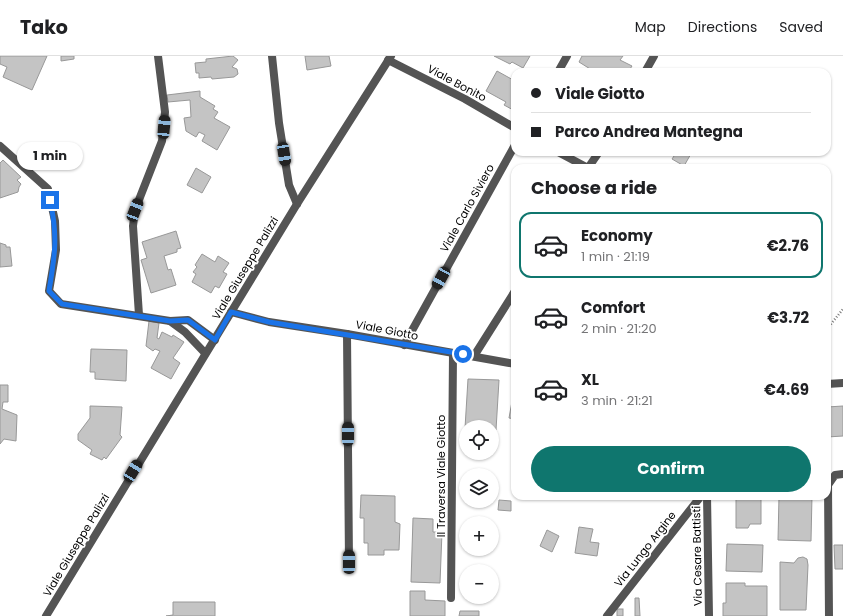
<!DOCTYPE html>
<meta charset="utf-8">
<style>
body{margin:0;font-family:Poppins,sans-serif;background:#f2f2f2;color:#202124;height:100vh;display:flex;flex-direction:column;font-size:15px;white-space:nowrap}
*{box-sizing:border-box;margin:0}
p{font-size:13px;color:#757577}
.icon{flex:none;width:22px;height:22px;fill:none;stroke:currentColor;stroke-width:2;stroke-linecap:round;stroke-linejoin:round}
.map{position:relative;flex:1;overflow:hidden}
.panel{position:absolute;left:511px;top:108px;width:320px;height:336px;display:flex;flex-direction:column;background:#fff;border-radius:12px;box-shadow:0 1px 3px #0004}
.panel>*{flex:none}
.guide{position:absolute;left:511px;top:12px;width:320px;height:88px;border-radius:12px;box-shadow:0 1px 3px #0004;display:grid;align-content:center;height:88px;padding:0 20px;background:#fff}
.buttons{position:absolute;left:459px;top:364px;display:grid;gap:8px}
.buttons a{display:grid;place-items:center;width:40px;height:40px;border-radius:50%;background:#fff;box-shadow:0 1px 3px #0004;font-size:20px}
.end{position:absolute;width:18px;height:18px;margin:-9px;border:5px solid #1a73e8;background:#fff;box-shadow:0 0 0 2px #fff}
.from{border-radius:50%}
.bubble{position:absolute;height:28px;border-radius:14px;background:#fff;box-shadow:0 1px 3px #0004;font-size:13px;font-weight:700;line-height:28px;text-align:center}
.car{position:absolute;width:12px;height:24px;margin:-12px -6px;border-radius:5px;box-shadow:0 0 3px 1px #0007;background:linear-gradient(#222 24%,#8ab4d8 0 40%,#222 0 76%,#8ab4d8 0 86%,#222 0)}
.guide b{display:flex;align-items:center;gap:14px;height:38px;font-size:15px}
.guide b+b{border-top:1px solid #e0e0e0}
.guide i{width:10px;height:10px;background:#202124}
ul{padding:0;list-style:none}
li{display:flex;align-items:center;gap:12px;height:66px;margin:0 8px 6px;padding:0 12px;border:2px solid transparent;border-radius:12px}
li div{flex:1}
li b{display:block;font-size:15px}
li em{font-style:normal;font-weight:700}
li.current{border-color:#0f766e}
li>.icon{width:36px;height:36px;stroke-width:1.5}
h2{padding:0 20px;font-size:18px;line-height:48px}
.primary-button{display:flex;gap:8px;margin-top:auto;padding:8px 20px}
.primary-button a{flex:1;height:46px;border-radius:24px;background:#0f766e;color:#fff;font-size:16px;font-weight:700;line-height:46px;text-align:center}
header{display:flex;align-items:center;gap:24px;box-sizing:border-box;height:56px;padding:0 20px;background:#fff;border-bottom:1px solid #e0e0e0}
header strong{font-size:19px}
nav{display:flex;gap:22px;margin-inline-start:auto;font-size:14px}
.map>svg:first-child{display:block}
.building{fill:#c4c4c4;stroke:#989898}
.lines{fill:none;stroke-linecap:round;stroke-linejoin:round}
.path{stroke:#767676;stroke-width:2.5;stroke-dasharray:1 2;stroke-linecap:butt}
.street{stroke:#545454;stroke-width:8}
.route{stroke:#1a73e8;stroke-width:5}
.labels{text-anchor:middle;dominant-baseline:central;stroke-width:3.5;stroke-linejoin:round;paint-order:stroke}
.street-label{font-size:11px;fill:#000;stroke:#fff}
</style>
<header>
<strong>Tako</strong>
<nav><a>Map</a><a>Directions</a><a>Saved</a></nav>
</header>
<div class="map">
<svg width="843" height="560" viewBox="0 0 843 560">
<rect width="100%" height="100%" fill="#fff"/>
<g class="building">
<path d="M 0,0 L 47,0 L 32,34 L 3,21 L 7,11 L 0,8 Z"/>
<path d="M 61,0 L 74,0 L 74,3 L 61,5 Z"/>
<path d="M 233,0 L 238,4 L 232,11 L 237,13 L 238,18 L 234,21 L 212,23 L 211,21 L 199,22 L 199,17 L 196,17 L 195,7 L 206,6 L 206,3 Z"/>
<path d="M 305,0 L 329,0 L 331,10 L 307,14 Z"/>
<path d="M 494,0 L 530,0 L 523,12 L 512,6 L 510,8 Z"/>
<path d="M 582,0 L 623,0 L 620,4 L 632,10 L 628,16 L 595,16 L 579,6 Z"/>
<path d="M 497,15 L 515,25 L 515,55 L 504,49 L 506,46 L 486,35 Z"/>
<path d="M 200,35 L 200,41 L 215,50 L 213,53 L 218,56 L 214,62 L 230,71 L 217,94 L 202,85 L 205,79 L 199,76 L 196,81 L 186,75 L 184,62 L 191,61 L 190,44 L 168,46 L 167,39 Z"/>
<path d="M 674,96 L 692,96 L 684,110 L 672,103 L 676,97 Z"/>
<path d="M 3,104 L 21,121 L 17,124 L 21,128 L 19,131 L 18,136 L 0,142 L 0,107 Z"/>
<path d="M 196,112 L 211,121 L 202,137 L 187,129 Z"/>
<path d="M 176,175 L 181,192 L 177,193 L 177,196 L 164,200 L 168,214 L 171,213 L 176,229 L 151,237 L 141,204 L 147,202 L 142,186 Z"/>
<path d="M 0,187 L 6,189 L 6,191 L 10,191 L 12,210 L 0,211 Z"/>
<path d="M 202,198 L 215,206 L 218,200 L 229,207 L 223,216 L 227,218 L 219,232 L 215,230 L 211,237 L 192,226 L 196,218 L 193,216 L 197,211 L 195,209 Z"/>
<path d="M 149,265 L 159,267 L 157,282 L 159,283 L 162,276 L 172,281 L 173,279 L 184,286 L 173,302 L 180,307 L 171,323 L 151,312 L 160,295 L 155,293 L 153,295 L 146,290 Z"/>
<path d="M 91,293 L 127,294 L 126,325 L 95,323 L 95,316 L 90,316 Z"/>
<path d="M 468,323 L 499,324 L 496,374 L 492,374 L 492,371 L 466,371 L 465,372 Z"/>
<path d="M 0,329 L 8,329 L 8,346 L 3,346 L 2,353 L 17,359 L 16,385 L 4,383 L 0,388 Z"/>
<path d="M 515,329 L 515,363 L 509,362 Z"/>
<path d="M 90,350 L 122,351 L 120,379 L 122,381 L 106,403 L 104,401 L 102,404 L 90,398 L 92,394 L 78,384 L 78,378 L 90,362 Z"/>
<path d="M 843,350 L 843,380 L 827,381 L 827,351 Z"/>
<path d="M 361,439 L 395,440 L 395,466 L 400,468 L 399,494 L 384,494 L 384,499 L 368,499 L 368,487 L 364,487 L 364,462 L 360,462 Z"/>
<path d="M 736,440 L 761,440 L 761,468 L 750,468 L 748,472 L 736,472 Z"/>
<path d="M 779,440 L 812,440 L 811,485 L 778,484 Z"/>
<path d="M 499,444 L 511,445 L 511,455 L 498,454 Z"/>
<path d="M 413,462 L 433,463 L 433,476 L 442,476 L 440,527 L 411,526 Z"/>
<path d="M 579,471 L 593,473 L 590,486 L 599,487 L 597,500 L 575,497 Z"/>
<path d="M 547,474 L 559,480 L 552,496 L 540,490 Z"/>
<path d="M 727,488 L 763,489 L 762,516 L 726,515 Z"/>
<path d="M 834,489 L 843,489 L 843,513 L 835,513 Z"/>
<path d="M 803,501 L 807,503 L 808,509 L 806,554 L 780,554 L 780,506 L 794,507 L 798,502 Z"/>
<path d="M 726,527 L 745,527 L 745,530 L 767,530 L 767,560 L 723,560 L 723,547 L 726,547 Z"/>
<path d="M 410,535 L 425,535 L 425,544 L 445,545 L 445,560 L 410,560 Z"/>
<path d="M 635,542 L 639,542 L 640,560 L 635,560 Z"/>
<path d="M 173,546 L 215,546 L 215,560 L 166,560 L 173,559 Z"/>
<rect x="617" y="553" width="6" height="7"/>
<path d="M 460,555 L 479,555 L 479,560 L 459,560 Z"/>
</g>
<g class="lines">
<path class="path" d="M 827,273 L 843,253"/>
<g class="street">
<path d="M 272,0 L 279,67 L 289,129 L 297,148"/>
<path d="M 388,4 L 465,43 L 515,72"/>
<path d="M 558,16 L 567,0"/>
<path d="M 645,16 L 654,0"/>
<path d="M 0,90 L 48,133 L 55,165 L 56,194 L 49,235 L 61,248 L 170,265 L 185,276 L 205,297"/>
<path d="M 558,96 L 588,112"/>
<path d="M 588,112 L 599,96"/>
<path d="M 231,256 L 269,266 L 347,278 L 515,308"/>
<path d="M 139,259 L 133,170 L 135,154 L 162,85 L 165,56 L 158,0"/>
<path d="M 170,265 L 188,264 L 215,284"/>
<path d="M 347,278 L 349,506"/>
<path d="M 404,289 L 515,89"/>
<path d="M 474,300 L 515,235"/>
<path d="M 827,328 L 843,327"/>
<path d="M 707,440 L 709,560"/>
<path d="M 451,542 L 453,297"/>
<path d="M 46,560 L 297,148 L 391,0"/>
<path d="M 607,560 L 701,440"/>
<path d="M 829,560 L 828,429 L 835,419 L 843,418"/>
</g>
</g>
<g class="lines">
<path class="route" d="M 50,144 C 58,180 55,199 49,235 L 62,248 L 170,265 L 188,264 L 215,284 L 231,256 L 269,266 L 463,298"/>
</g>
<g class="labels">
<g class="street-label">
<text transform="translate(457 27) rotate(28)">Viale Bonito</text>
<text transform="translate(467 152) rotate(-61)">Viale Carlo Siviero</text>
<text transform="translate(245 212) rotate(-59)">Viale Giuseppe Palizzi</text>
<text transform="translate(387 274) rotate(11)">Viale Giotto</text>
<text transform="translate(441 420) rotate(-90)">II Traversa Viale Giotto</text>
<text transform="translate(76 489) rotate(-59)">Viale Giuseppe Palizzi</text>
<text transform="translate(645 493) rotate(-52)">Via Lungo Argine</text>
<text transform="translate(697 500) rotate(-91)">Via Cesare Battisti</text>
</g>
</g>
</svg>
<div class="buttons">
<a><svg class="icon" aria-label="locate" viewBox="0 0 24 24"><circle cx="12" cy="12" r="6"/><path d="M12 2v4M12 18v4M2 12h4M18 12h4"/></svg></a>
<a><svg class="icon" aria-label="layers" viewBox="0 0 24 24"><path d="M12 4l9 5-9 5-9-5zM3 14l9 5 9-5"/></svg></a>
<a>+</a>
<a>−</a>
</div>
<i class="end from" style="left:463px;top:298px"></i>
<i class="end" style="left:50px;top:144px"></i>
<div class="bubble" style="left:17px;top:86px;width:66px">1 min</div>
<i class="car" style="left:164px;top:71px;rotate:5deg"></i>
<i class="car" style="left:284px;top:98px;rotate:171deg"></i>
<i class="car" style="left:135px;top:154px;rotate:21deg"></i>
<i class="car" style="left:441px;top:222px;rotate:209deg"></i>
<i class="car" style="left:348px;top:378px;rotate:0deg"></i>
<i class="car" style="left:133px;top:415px;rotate:31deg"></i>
<i class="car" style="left:349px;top:506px;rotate:0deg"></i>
<div class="guide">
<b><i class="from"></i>Viale Giotto</b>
<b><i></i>Parco Andrea Mantegna</b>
</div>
<section class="panel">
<h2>Choose a ride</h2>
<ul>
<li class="current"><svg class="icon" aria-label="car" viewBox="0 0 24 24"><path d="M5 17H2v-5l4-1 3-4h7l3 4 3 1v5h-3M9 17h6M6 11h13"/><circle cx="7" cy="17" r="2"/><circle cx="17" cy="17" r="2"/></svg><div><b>Economy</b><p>1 min · 21:19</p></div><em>€2.76</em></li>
<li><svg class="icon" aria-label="car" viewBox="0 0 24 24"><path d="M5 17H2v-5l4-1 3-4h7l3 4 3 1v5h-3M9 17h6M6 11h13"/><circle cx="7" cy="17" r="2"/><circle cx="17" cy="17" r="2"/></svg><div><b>Comfort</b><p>2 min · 21:20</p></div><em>€3.72</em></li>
<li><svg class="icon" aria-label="car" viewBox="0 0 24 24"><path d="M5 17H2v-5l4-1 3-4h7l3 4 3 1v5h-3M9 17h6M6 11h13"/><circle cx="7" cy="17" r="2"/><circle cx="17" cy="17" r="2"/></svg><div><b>XL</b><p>3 min · 21:21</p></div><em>€4.69</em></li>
</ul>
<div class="primary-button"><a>Confirm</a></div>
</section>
</div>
